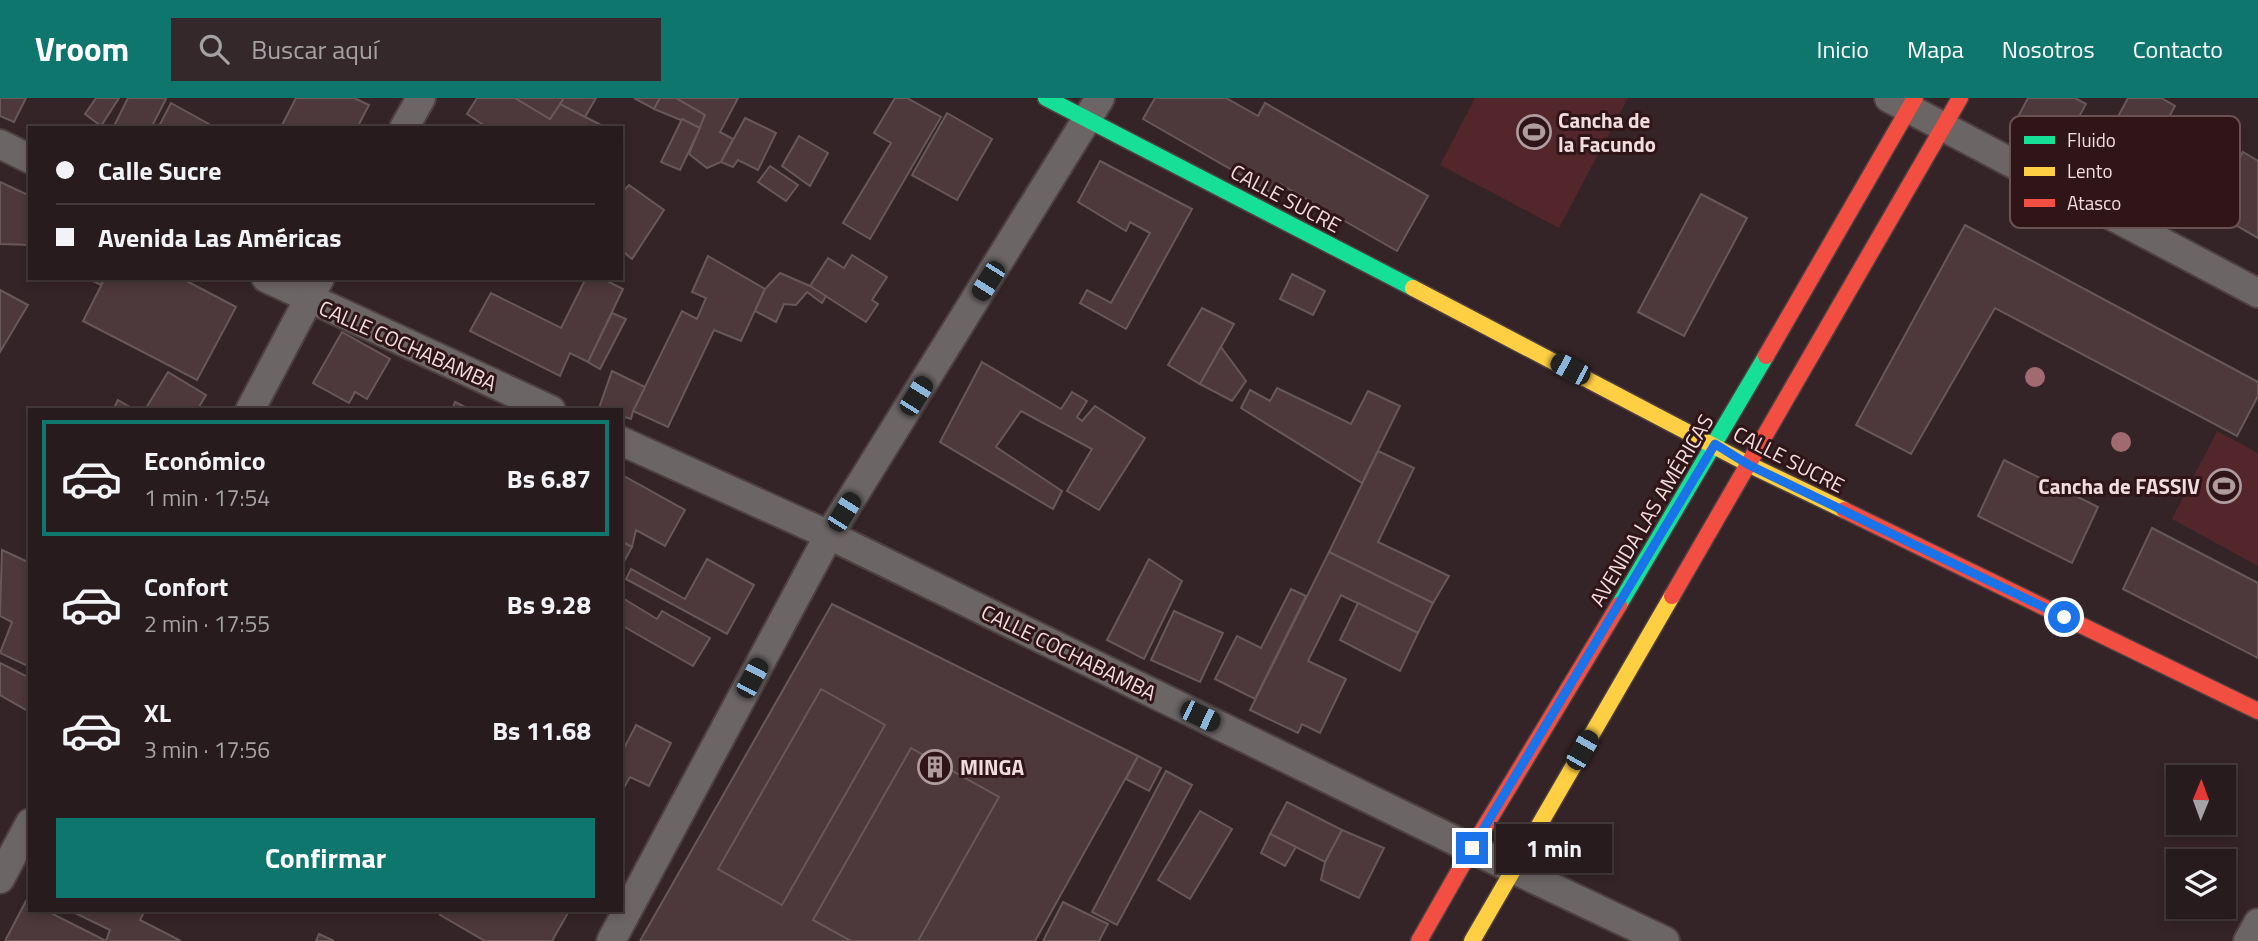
<!DOCTYPE html>
<html lang="es">
<meta charset="utf-8">
<style>
body{margin:0;font-family:"Titillium Web",sans-serif;background:#34282a;color:#f1f3f6;height:100vh;display:flex;flex-direction:column;font-size:26px;white-space:nowrap}
*{box-sizing:border-box;margin:0}
p{font-size:23px;color:#a5a1a4}
.icon{flex:none;width:38px;height:38px;fill:none;stroke:currentColor;stroke-width:2;stroke-linecap:round;stroke-linejoin:round}
.map{position:relative;flex:1;overflow:hidden}
.details{position:absolute;left:28px;top:310px;width:595px;height:504px;display:flex;flex-direction:column;background:#281b1d;border-radius:0px;box-shadow:0 4px 10px #0003,0 0 0 2px #44393b}
.details>*{flex:none}
.banner{position:absolute;left:28px;top:28px;width:595px;height:154px;border-radius:0px;box-shadow:0 4px 10px #0003,0 0 0 2px #44393b;display:grid;align-content:center;height:154px;padding:0 28px;background:#281b1d}
.needle{width:46px;rotate:1deg}
.fabs{position:absolute;left:2166px;top:667px;display:grid;gap:14px}
.fabs a{display:grid;place-items:center;width:70px;height:70px;border-radius:0px;background:#281b1d;box-shadow:0 4px 10px #0003,0 0 0 2px #44393b;font-size:35px}
.end{position:absolute;width:32px;height:32px;margin:-16px;border:9px solid #1a73e8;background:#fff;box-shadow:0 0 0 4px #fff}
.from{border-radius:50%}
.bubble{position:absolute;height:49px;border-radius:0px;background:#281b1d;box-shadow:0 4px 10px #0003,0 0 0 2px #44393b;font-size:23px;font-weight:700;line-height:49px;text-align:center}
.car{position:absolute;width:21px;height:42px;margin:-21px -10px;border-radius:9px;box-shadow:0 0 5px 2px #0007;background:linear-gradient(#222 24%,#8ab4d8 0 40%,#222 0 76%,#8ab4d8 0 86%,#222 0)}
.banner b{display:flex;align-items:center;gap:24px;height:66px;font-size:26px}
.banner b+b{border-top:2px solid #44393b}
.banner i{width:18px;height:18px;background:#f1f3f6}
ul{padding:12px 0 0;list-style:none}
li{display:flex;align-items:center;gap:21px;height:116px;margin:0 14px 10px;padding:0 14px;border:4px solid transparent;border-radius:0px}
li div{flex:1}
li b{display:block;font-size:26px}
li em{font-style:normal;font-weight:700}
li.on{border-color:#0f766e}
li>.icon{width:63px;height:63px;stroke-width:1.5}
.cta{display:flex;gap:14px;margin-top:auto;padding:14px 28px}
.cta a{flex:1;height:80px;border-radius:0px;background:#0f766e;color:#fff;font-size:28px;font-weight:700;line-height:80px;text-align:center}
header{display:flex;align-items:center;gap:42px;box-sizing:border-box;height:98px;padding:0 35px;background:#0f766e;color:#fff}
header strong{font-size:33px}
nav{display:flex;gap:38px;margin-inline-start:auto;font-size:24px}
.search{width:490px;height:63px;background:#34282a;display:flex;align-items:center;gap:18px;box-sizing:border-box;padding:0 24px;border-radius:0px;color:#a5a1a4;font-size:26px}
.map>svg:first-child{display:block}
.green{fill:#52262b}
.building{fill:#4d383b;stroke:#67585a;stroke-width:2}
.lines{fill:none;stroke-linecap:round;stroke-linejoin:round}
.street-casing{stroke:#4e4041;stroke-width:32}
.fast-casing{stroke:#4e4041;stroke-width:19}
.slow-casing{stroke:#4e4041;stroke-width:19}
.jam-casing{stroke:#4e4041;stroke-width:19}
.street{stroke:#6c6566;stroke-width:28}
.fast{stroke:#16e098;stroke-width:16}
.slow{stroke:#ffcf43;stroke-width:16}
.jam{stroke:#f24e42;stroke-width:16}
.tree{fill:#a16a70}
.route{stroke:#1a73e8;stroke-width:9}
.labels{text-anchor:middle;dominant-baseline:central;stroke-width:6;stroke-linejoin:round;paint-order:stroke}
.poi-label{font-size:21px;font-weight:bold;fill:#f1ddde;stroke:#301518;text-anchor:start}
.street-label{font-size:21px;fill:#f1ddde;stroke:#301518}
.key{fill:#301518;stroke:#6a5153;stroke-width:2}
.key-label{font-size:19px;fill:#f1ddde}
</style>
<header>
<strong>Vroom</strong>
<div class="search"><svg class="icon" aria-label="search" viewBox="0 0 24 24"><circle cx="10" cy="10" r="6"/><path d="M15 15l6 6"/></svg>Buscar aquí</div>
<nav><a>Inicio</a><a>Mapa</a><a>Nosotros</a><a>Contacto</a></nav>
</header>
<div class="map">
<svg width="2258" height="843" viewBox="0 0 2258 843">
<rect width="100%" height="100%" fill="#352427"/>
<g class="green">
<path d="M 1475,0 L 1628,0 L 1559,130 L 1440,67 Z"/>
<path d="M 2217,333 L 2258,355 L 2258,468 L 2172,421 Z"/>
</g>
<g class="building">
<path d="M 0,0 L 26,0 L 14,24 L 0,18 Z"/>
<path d="M 96,0 L 119,0 L 101,28 L 85,16 Z"/>
<path d="M 128,0 L 164,0 L 166,1 L 151,30 L 113,30 Z"/>
<path d="M 296,0 L 354,0 L 369,7 L 357,30 L 288,30 L 282,27 Z"/>
<path d="M 477,0 L 515,0 L 550,21 L 560,6 L 601,27 L 599,30 L 488,30 L 467,16 Z"/>
<path d="M 515,0 L 564,0 L 550,21 Z"/>
<path d="M 564,0 L 596,0 L 585,19 L 560,6 Z"/>
<path d="M 634,0 L 660,0 L 654,11 Z"/>
<path d="M 660,0 L 676,0 L 705,17 L 700,30 L 654,11 Z"/>
<path d="M 676,0 L 738,0 L 720,34 L 733,41 L 721,64 L 707,70 L 689,56 L 705,17 Z"/>
<path d="M 895,0 L 907,0 L 941,19 L 870,141 L 843,125 L 891,45 L 874,35 Z"/>
<path d="M 1155,0 L 1226,0 L 1258,18 L 1265,5 L 1428,98 L 1397,153 L 1280,86 L 1274,96 L 1143,21 Z"/>
<path d="M 2028,0 L 2075,0 L 2086,6 L 2060,54 L 2013,28 Z"/>
<path d="M 2128,0 L 2161,0 L 2175,8 L 2153,49 L 2113,28 Z"/>
<path d="M 171,5 L 216,30 L 158,30 Z"/>
<path d="M 947,15 L 992,41 L 957,102 L 912,77 Z"/>
<path d="M 745,20 L 776,35 L 758,72 L 738,62 L 733,69 L 721,64 Z"/>
<path d="M 682,21 L 700,30 L 680,72 L 661,64 Z"/>
<path d="M 799,38 L 828,55 L 810,88 L 782,68 Z"/>
<path d="M 2243,54 L 2258,63 L 2258,140 L 2210,112 Z"/>
<path d="M 1100,63 L 1192,111 L 1126,231 L 1080,205 L 1087,192 L 1111,205 L 1150,135 L 1130,124 L 1126,133 L 1078,104 Z"/>
<path d="M 770,68 L 798,87 L 786,103 L 758,84 Z"/>
<path d="M 0,84 L 30,98 L 30,147 L 0,146 Z"/>
<path d="M 629,87 L 664,112 L 632,161 L 621,152 L 621,95 Z"/>
<path d="M 1701,96 L 1747,120 L 1684,238 L 1638,214 Z"/>
<path d="M 1965,127 L 2258,284 L 2258,298 L 2237,338 L 1995,210 L 1911,356 L 1856,327 Z"/>
<path d="M 852,157 L 887,179 L 872,202 L 878,206 L 866,224 L 810,188 L 828,160 L 844,170 Z"/>
<path d="M 708,158 L 765,191 L 741,243 L 714,232 L 668,329 L 633,313 L 682,213 L 697,221 L 706,200 L 692,194 Z"/>
<path d="M 780,175 L 810,188 L 826,198 L 822,205 L 807,194 L 796,207 L 784,206 L 776,224 L 755,213 L 765,191 Z"/>
<path d="M 1292,176 L 1325,193 L 1313,217 L 1280,201 Z"/>
<path d="M 86,180 L 104,180 L 101,187 Z"/>
<path d="M 105,180 L 181,180 L 236,209 L 197,282 L 83,223 Z"/>
<path d="M 586,180 L 601,180 L 623,191 L 588,264 L 570,255 L 560,278 L 470,233 L 491,195 L 561,230 Z"/>
<path d="M 0,192 L 28,207 L 0,254 Z"/>
<path d="M 1202,210 L 1234,226 L 1200,286 L 1168,267 Z"/>
<path d="M 612,215 L 626,221 L 600,271 L 588,264 Z"/>
<path d="M 342,234 L 390,261 L 367,301 L 355,294 L 349,305 L 313,285 Z"/>
<path d="M 1221,249 L 1246,283 L 1232,303 L 1200,286 Z"/>
<path d="M 982,264 L 1061,311 L 1072,294 L 1087,303 L 1077,319 L 1082,323 L 1095,308 L 1145,340 L 1099,412 L 1067,393 L 1092,351 L 1021,313 L 996,349 L 1062,393 L 1053,411 L 940,344 Z"/>
<path d="M 612,273 L 645,289 L 633,313 L 631,321 L 621,318 L 621,312 L 599,310 Z"/>
<path d="M 168,274 L 206,297 L 197,312 L 146,310 Z"/>
<path d="M 1277,290 L 1351,326 L 1368,293 L 1400,308 L 1362,385 L 1241,310 L 1250,292 L 1270,303 Z"/>
<path d="M 118,302 L 135,312 L 113,312 Z"/>
<path d="M 455,304 L 471,312 L 452,312 Z"/>
<path d="M 1378,353 L 1414,370 L 1378,444 L 1449,478 L 1433,505 L 1329,454 Z"/>
<path d="M 2004,362 L 2098,409 L 2072,465 L 1978,418 Z"/>
<path d="M 624,378 L 685,412 L 665,448 L 636,432 L 632,449 L 621,443 L 621,382 Z"/>
<path d="M 2152,430 L 2258,485 L 2258,560 L 2123,491 Z"/>
<path d="M 621,443 L 632,449 L 621,469 Z"/>
<path d="M 2,452 L 30,465 L 30,569 L 0,555 L 12,524 L 0,518 Z"/>
<path d="M 1329,454 L 1433,505 L 1418,535 L 1341,497 L 1308,563 L 1346,581 L 1320,635 L 1302,626 L 1298,635 L 1250,612 Z"/>
<path d="M 707,461 L 754,487 L 727,536 L 626,481 L 631,471 L 685,501 Z"/>
<path d="M 1149,461 L 1182,483 L 1144,561 L 1107,542 Z"/>
<path d="M 1291,491 L 1306,498 L 1255,601 L 1215,581 L 1237,538 L 1261,550 Z"/>
<path d="M 621,499 L 657,521 L 662,513 L 710,540 L 693,568 L 621,527 Z"/>
<path d="M 1358,505 L 1418,535 L 1400,573 L 1340,542 Z"/>
<path d="M 832,506 L 1138,658 L 1035,843 L 640,843 Z"/>
<path d="M 1174,513 L 1223,535 L 1200,584 L 1151,562 Z"/>
<path d="M 0,565 L 30,580 L 28,613 L 0,597 Z"/>
<path d="M 821,591 L 885,627 L 782,807 L 718,771 Z"/>
<path d="M 636,627 L 671,645 L 649,688 L 630,679 L 621,695 L 621,656 Z"/>
<path d="M 911,650 L 999,699 L 918,843 L 851,843 L 813,822 Z"/>
<path d="M 1138,658 L 1161,670 L 1149,693 L 1126,681 Z"/>
<path d="M 1166,673 L 1192,687 L 1117,827 L 1092,814 Z"/>
<path d="M 1287,704 L 1342,732 L 1325,764 L 1270,736 Z"/>
<path d="M 1200,713 L 1232,731 L 1190,801 L 1158,782 Z"/>
<path d="M 1342,732 L 1384,750 L 1359,800 L 1321,782 L 1325,764 Z"/>
<path d="M 1270,736 L 1296,749 L 1285,768 L 1261,755 Z"/>
<path d="M 26,803 L 30,804 L 30,812 L 45,812 L 106,843 L 5,843 Z"/>
<path d="M 1063,804 L 1108,826 L 1099,843 L 1043,843 Z"/>
<path d="M 69,812 L 145,812 L 140,822 L 181,843 L 106,843 L 110,832 Z"/>
<path d="M 443,812 L 568,812 L 569,813 L 552,843 L 485,843 L 440,817 Z"/>
<path d="M 319,836 L 334,843 L 316,843 Z"/>
</g>
<g class="lines">
<g class="street-casing">
<g id="street">
<path d="M 1889,0 L 2258,195"/>
<path d="M 404,30 L 421,0"/>
<path d="M 0,46 L 30,61"/>
<path d="M 266,180 L 551,312"/>
<path d="M 250,312 L 320,180"/>
<path d="M 621,343 L 829,437 L 1513,771 L 1665,843"/>
<path d="M 0,781 L 30,725"/>
<path d="M 611,843 L 829,437 L 1100,0"/>
<path d="M 2248,843 L 2258,825"/>
</g>
</g>
<g class="fast-casing">
<g id="fast">
<path d="M 1046,0 L 1413,190"/>
<path d="M 1619,507 L 1766,258"/>
</g>
</g>
<g class="slow-casing">
<g id="slow">
<path d="M 1413,190 L 1750,367 L 1844,412"/>
<path d="M 1472,843 L 1672,498"/>
</g>
</g>
<g class="jam-casing">
<g id="jam">
<path d="M 1766,258 L 1915,0"/>
<path d="M 1844,412 L 2258,613"/>
<path d="M 1672,498 L 1960,0"/>
<path d="M 1419,843 L 1472,750 L 1619,507"/>
</g>
</g>
<use href="#street" class="street"/>
<use href="#fast" class="fast"/>
<use href="#slow" class="slow"/>
<use href="#jam" class="jam"/>
</g>
<g class="tree">
<circle cx="2035" cy="279" r="10"/>
<circle cx="2121" cy="344" r="10"/>
</g>
<g class="lines">
<path class="route" d="M 1472,750 L 1715,346 L 1749,367 L 2064,519"/>
</g>
<defs>
<g id="stadium-ring" transform="scale(1.75)"><circle r="9.5" fill="#301518" stroke="#af9c9e" stroke-width="1.5"/><path d="M0-5a6.5 5 0 1 0 0 10a6.5 5 0 1 0 0-10ZM-3.5-1.8h7v3.6h-7Z" fill="#af9c9e"/></g>
<g id="building-ring" transform="scale(1.75)"><circle r="9.5" fill="#301518" stroke="#af9c9e" stroke-width="1.5"/><path d="M-4-6H4V6H1V3H-1V6H-4ZM-2.5-4.3h1.7v1.8h-1.7ZM.8-4.3h1.7v1.8H.8ZM-2.5-1h1.7V.8h-1.7ZM.8-1h1.7V.8H.8Z" fill="#af9c9e"/></g>
</defs>
<g fill-rule="evenodd">
<use href="#stadium-ring" x="1534" y="34"/>
<use href="#stadium-ring" x="2224" y="388"/>
<use href="#building-ring" x="935" y="669"/>
</g>
<g class="labels">
<g class="poi-label">
<text x="1558" y="22">Cancha de<tspan x="1558" dy="24">la Facundo</tspan></text>
<text x="2200" y="388" text-anchor="end">Cancha de FASSIV</text>
<text x="960" y="669">MINGA</text>
</g>
<g class="street-label">
<text transform="translate(1286 100) rotate(28)">CALLE SUCRE</text>
<text transform="translate(408 247) rotate(24)">CALLE COCHABAMBA</text>
<text transform="translate(1789 361) rotate(27)">CALLE SUCRE</text>
<text transform="translate(1651 412) rotate(-59)">AVENIDA LAS AMÉRICAS</text>
<text transform="translate(1069 554) rotate(26)">CALLE COCHABAMBA</text>
</g>
</g>
<rect x="2010" y="18" width="230" height="112" rx="10" class="key"/>
<rect x="2024" y="38" width="31" height="8" fill="#16e098"/>
<rect x="2024" y="69" width="31" height="9" fill="#ffcf43"/>
<rect x="2024" y="101" width="31" height="8" fill="#f24e42"/>
<g class="key-label">
<text x="2067" y="49">Fluido</text>
<text x="2067" y="80">Lento</text>
<text x="2067" y="112">Atasco</text>
</g>
</svg>
<div class="fabs">
<a><svg class="needle" viewBox="-14 -14 28 28"><path d="M0-13l5 13h-10z" fill="#e53935"/><path d="M0 13l5-13h-10z" fill="#a5a1a4"/></svg></a>
<a><svg class="icon" aria-label="layers" viewBox="0 0 24 24"><path d="M12 4l9 5-9 5-9-5zM3 14l9 5 9-5"/></svg></a>
</div>
<i class="end from" style="left:2064px;top:519px"></i>
<i class="end" style="left:1472px;top:750px"></i>
<div class="bubble" style="left:1496px;top:726px;width:116px">1 min</div>
<i class="car" style="left:988px;top:183px;rotate:212deg"></i>
<i class="car" style="left:1570px;top:271px;rotate:298deg"></i>
<i class="car" style="left:916px;top:298px;rotate:32deg"></i>
<i class="car" style="left:844px;top:414px;rotate:32deg"></i>
<i class="car" style="left:752px;top:580px;rotate:28deg"></i>
<i class="car" style="left:1200px;top:618px;rotate:116deg"></i>
<i class="car" style="left:1582px;top:652px;rotate:30deg"></i>
<div class="banner">
<b><i class="from"></i>Calle Sucre</b>
<b><i></i>Avenida Las Américas</b>
</div>
<section class="details">
<ul>
<li class="on"><svg class="icon" aria-label="car" viewBox="0 0 24 24"><path d="M5 17H2v-5l4-1 3-4h7l3 4 3 1v5h-3M9 17h6M6 11h13"/><circle cx="7" cy="17" r="2"/><circle cx="17" cy="17" r="2"/></svg><div><b>Económico</b><p>1 min · 17:54</p></div><em>Bs 6.87</em></li>
<li><svg class="icon" aria-label="car" viewBox="0 0 24 24"><path d="M5 17H2v-5l4-1 3-4h7l3 4 3 1v5h-3M9 17h6M6 11h13"/><circle cx="7" cy="17" r="2"/><circle cx="17" cy="17" r="2"/></svg><div><b>Confort</b><p>2 min · 17:55</p></div><em>Bs 9.28</em></li>
<li><svg class="icon" aria-label="car" viewBox="0 0 24 24"><path d="M5 17H2v-5l4-1 3-4h7l3 4 3 1v5h-3M9 17h6M6 11h13"/><circle cx="7" cy="17" r="2"/><circle cx="17" cy="17" r="2"/></svg><div><b>XL</b><p>3 min · 17:56</p></div><em>Bs 11.68</em></li>
</ul>
<div class="cta"><a>Confirmar</a></div>
</section>
</div>
